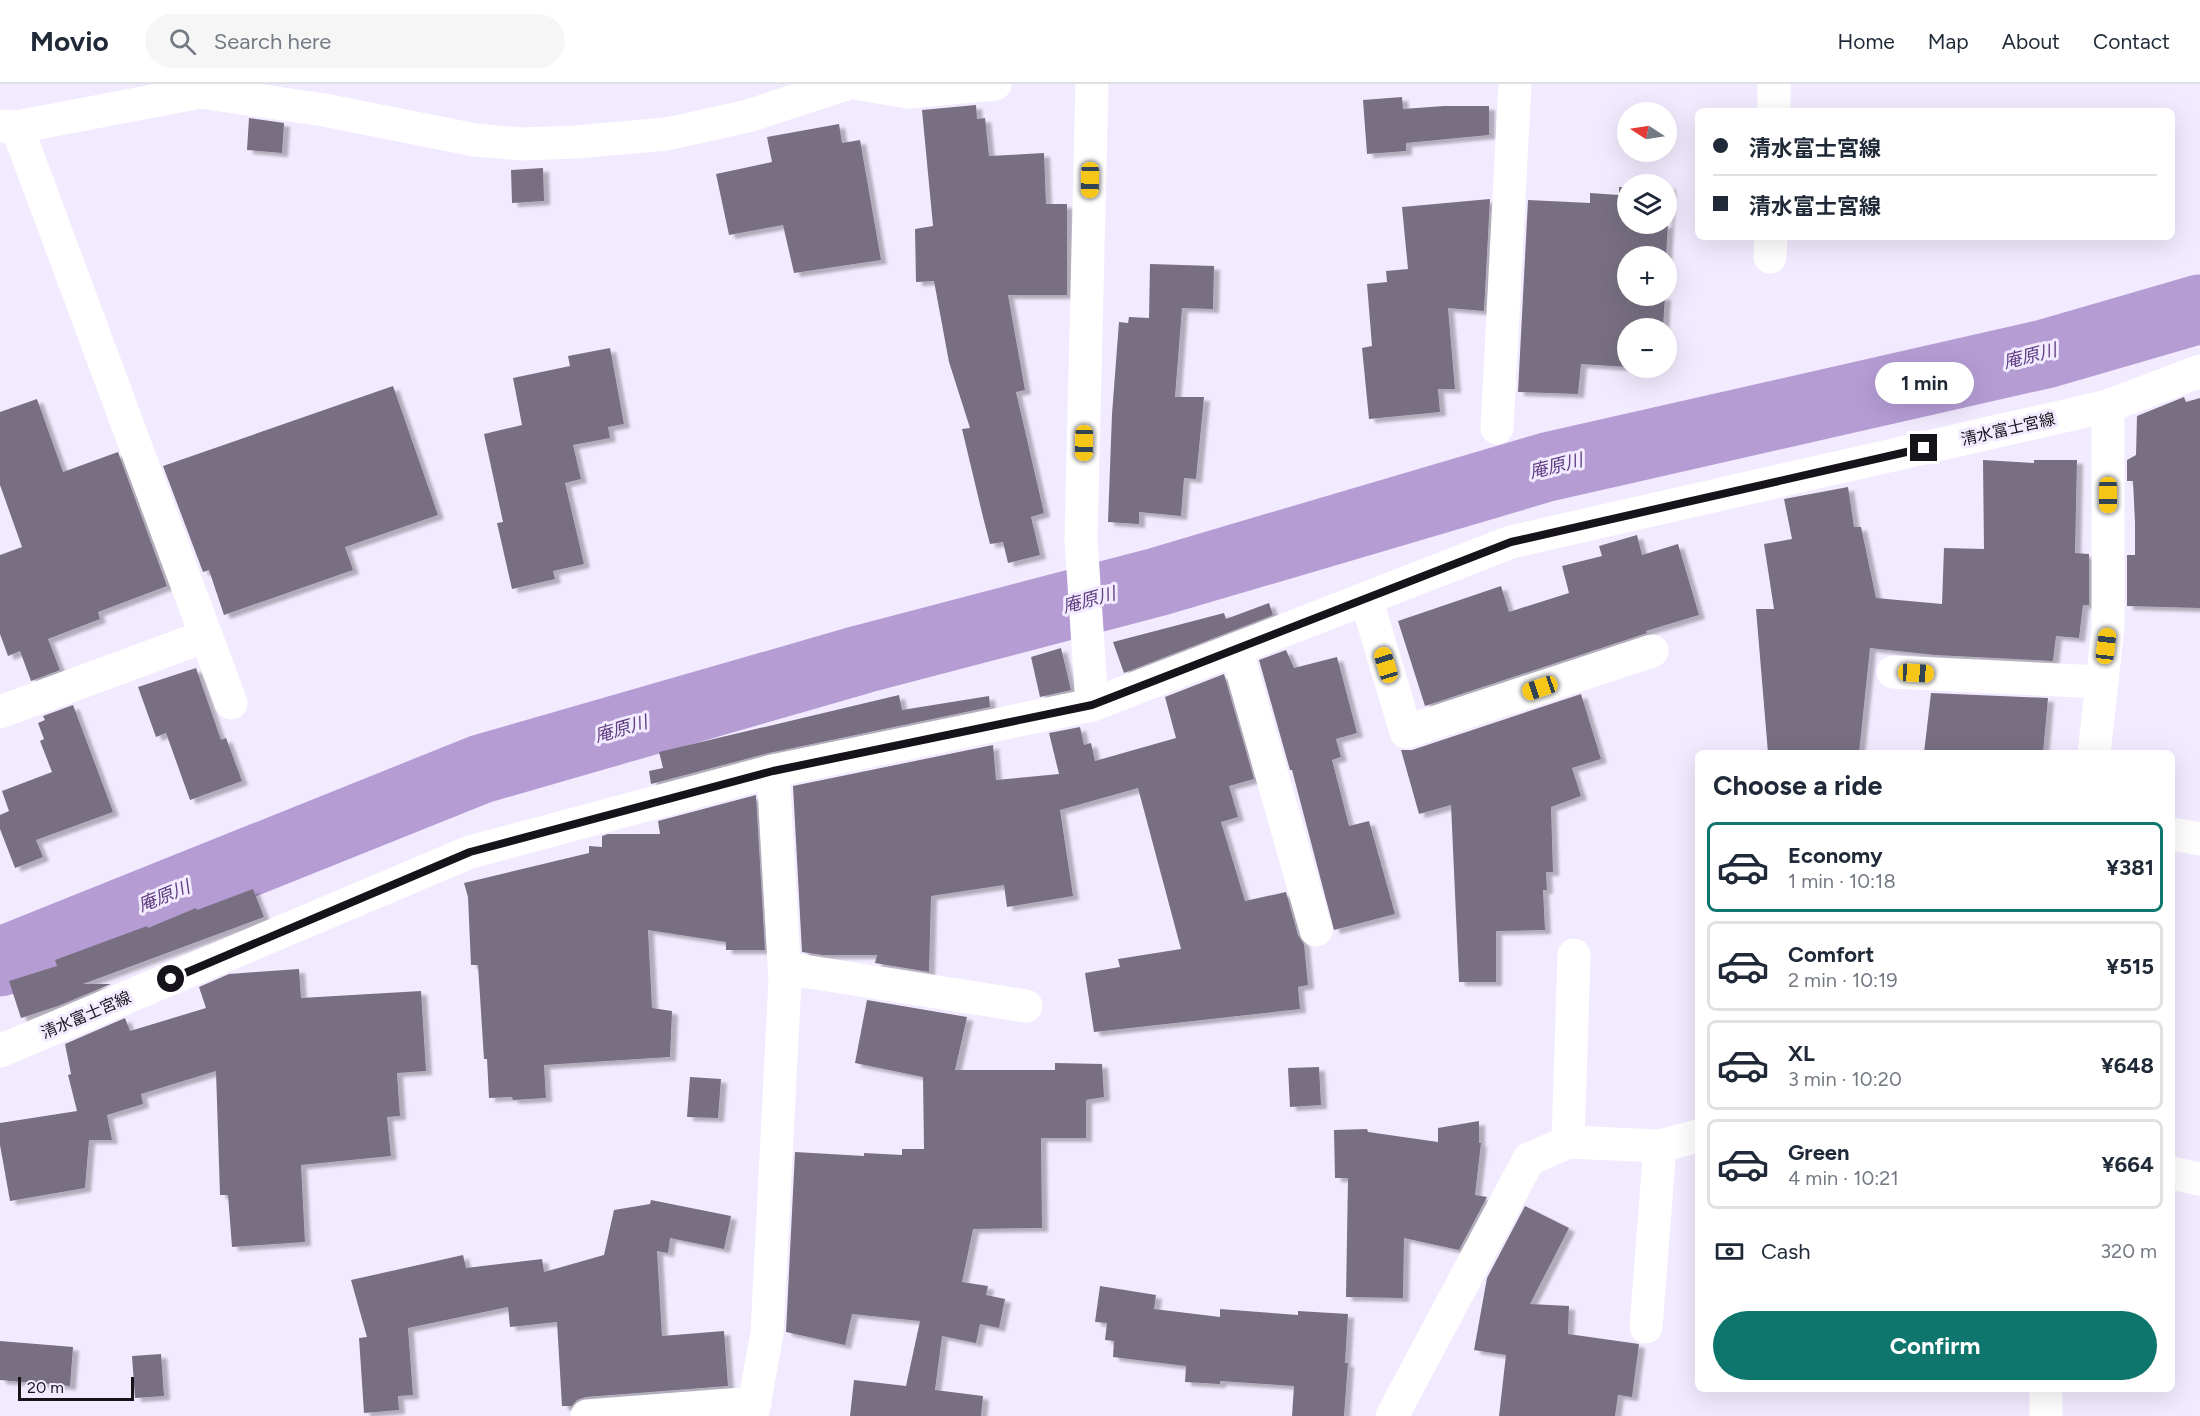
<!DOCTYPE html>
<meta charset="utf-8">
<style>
body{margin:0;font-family:Figtree,"Noto Sans JP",sans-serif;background:#f6f6f7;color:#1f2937;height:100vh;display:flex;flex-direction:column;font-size:22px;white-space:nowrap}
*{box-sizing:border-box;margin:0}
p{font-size:20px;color:#747a83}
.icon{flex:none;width:33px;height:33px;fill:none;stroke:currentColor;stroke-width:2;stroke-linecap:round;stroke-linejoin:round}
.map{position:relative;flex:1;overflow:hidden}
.details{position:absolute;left:1695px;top:666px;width:480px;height:642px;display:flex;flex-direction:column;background:#fff;border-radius:9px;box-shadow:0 6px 24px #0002}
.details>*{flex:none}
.banner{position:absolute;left:1695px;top:24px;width:480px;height:132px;border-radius:9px;box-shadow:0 6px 24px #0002;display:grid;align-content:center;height:132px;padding:0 18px;background:#fff}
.needle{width:39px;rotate:282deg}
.fabs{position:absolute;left:1617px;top:18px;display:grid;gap:12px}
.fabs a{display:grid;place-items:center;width:60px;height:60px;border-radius:50%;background:#fff;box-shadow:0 6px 24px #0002;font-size:30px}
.scale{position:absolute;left:18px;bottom:15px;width:116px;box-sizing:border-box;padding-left:6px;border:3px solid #16141a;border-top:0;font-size:16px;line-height:21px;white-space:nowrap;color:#16141a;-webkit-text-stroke:4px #f2eafe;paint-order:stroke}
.end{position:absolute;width:27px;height:27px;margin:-14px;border:8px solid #16141a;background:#fff;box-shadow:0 0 0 3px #fff}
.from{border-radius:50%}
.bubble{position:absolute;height:42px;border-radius:21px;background:#fff;box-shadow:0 6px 24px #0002;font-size:20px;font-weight:700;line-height:42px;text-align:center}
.car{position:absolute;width:18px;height:36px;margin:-18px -9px;border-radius:8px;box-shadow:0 0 4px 2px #0007;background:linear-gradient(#f5c518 24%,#345 0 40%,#f5c518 0 76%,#345 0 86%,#f5c518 0)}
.banner b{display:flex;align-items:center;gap:21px;height:57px;font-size:22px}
.banner b+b{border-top:2px solid #e0e1e3}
.banner i{width:15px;height:15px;background:#1f2937}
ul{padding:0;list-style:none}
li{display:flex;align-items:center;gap:18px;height:90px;margin:0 12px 9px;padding:0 6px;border:3px solid #e0e1e3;border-radius:9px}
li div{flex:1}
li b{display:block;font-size:22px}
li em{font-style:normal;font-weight:700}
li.selected{border-color:#0f766e}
li>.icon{width:54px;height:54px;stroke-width:1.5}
h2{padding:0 18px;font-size:27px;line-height:72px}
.pay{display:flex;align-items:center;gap:15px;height:66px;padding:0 18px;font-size:22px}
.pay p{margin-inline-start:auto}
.action{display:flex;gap:12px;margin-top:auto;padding:12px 18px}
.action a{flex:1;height:69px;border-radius:36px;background:#0f766e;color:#fff;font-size:24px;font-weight:700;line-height:69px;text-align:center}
header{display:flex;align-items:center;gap:36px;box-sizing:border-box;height:84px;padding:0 30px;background:#fff;border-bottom:2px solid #e0e1e3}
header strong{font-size:28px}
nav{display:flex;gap:33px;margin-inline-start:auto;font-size:21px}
.search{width:420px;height:54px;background:#f6f6f7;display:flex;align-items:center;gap:15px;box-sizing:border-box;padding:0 21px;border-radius:33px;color:#747a83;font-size:22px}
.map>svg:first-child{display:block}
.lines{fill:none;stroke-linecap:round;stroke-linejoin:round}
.river{stroke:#b59dd4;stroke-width:69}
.building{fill:#787082;filter:url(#shadow)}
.minor{stroke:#fff;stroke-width:33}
.major{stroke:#fff;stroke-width:33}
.route{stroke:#16141a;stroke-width:8}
.labels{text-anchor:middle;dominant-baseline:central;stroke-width:6;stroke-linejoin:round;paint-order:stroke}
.street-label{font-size:16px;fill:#16141a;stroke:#f2eafe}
.water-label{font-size:18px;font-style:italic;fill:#5e3d80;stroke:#f2eafe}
</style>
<header>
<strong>Movio</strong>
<div class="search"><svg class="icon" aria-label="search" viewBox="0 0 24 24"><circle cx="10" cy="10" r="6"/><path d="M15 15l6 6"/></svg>Search here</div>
<nav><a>Home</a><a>Map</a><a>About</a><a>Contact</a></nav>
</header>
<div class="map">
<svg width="2200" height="1332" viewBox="0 0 2200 1332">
<defs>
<filter id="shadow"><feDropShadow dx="6" dy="4" stdDeviation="1.5" flood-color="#0004"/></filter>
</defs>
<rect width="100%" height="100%" fill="#f2eafe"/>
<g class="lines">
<path class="river" d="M 0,878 L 481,685 L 863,575 L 1157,498 L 1547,383 L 2045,270 L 2200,225"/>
</g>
<g class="building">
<path d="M 1402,13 L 1403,25 L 1444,22 L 1489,22 L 1489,51 L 1406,59 L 1406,67 L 1367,70 L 1363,16 Z"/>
<path d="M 976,21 L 977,35 L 985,34 L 989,72 L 1044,69 L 1046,120 L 1067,120 L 1067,211 L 1008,211 L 1025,306 L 1016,308 L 1044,429 L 1031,433 L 1040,471 L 1008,479 L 1003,458 L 990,460 L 983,433 L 962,345 L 970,344 L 949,278 L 934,197 L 916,198 L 915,145 L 933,142 L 922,26 Z"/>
<path d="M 249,34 L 284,39 L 282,69 L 247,66 Z"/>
<path d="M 839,40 L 842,59 L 860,56 L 881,176 L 794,189 L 783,141 L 729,151 L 716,90 L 772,78 L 767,53 Z"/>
<path d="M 543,84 L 544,117 L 512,119 L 511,86 Z"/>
<path d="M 1666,102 L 1670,102 L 1666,175 L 1666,172 L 1628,172 L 1628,212 L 1665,212 L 1663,244 L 1628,244 L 1628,283 L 1581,280 L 1578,310 L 1518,308 L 1528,116 L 1590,119 L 1590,109 L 1619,111 L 1619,103 L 1628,103 L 1628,140 L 1666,140 Z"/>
<path d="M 1490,115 L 1484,227 L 1448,224 L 1455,305 L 1438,305 L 1440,328 L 1369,335 L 1362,264 L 1372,262 L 1367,200 L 1387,198 L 1386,187 L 1408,185 L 1402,123 Z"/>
<path d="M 1150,180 L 1214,182 L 1213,225 L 1182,224 L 1175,313 L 1204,313 L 1196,395 L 1184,394 L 1181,432 L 1139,428 L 1139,440 L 1108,438 L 1112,330 L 1119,238 L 1128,239 L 1129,233 L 1149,234 Z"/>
<path d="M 610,264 L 624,340 L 608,343 L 610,354 L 573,361 L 581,395 L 565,399 L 584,480 L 553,487 L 555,495 L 512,505 L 497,439 L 503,438 L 484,350 L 522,341 L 513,294 L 570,282 L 568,272 Z"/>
<path d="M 393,302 L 438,431 L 345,463 L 353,486 L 224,531 L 209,486 L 203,488 L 163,382 Z"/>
<path d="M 2184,313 L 2186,318 L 2200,314 L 2200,524 L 2127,522 L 2127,471 L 2135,471 L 2135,439 L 2133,397 L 2127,397 L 2127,376 L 2136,371 L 2137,332 Z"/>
<path d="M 37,315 L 63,388 L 118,368 L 167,502 L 98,528 L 100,535 L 48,555 L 60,586 L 31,597 L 20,567 L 8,572 L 0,550 L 0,471 L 22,463 L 0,401 L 0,328 Z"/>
<path d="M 1983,376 L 2034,379 L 2034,376 L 2077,376 L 2075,469 L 2089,470 L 2089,521 L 2083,521 L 2079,554 L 2056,552 L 2053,577 L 1935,571 L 1870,564 L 1859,669 L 1768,669 L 1756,525 L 1774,525 L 1764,460 L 1792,455 L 1784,415 L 1848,403 L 1854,443 L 1861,443 L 1876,514 L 1942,520 L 1944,464 L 1984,465 Z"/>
<path d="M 1637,451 L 1642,471 L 1678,460 L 1699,531 L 1646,547 L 1647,549 L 1425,622 L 1398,537 L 1501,502 L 1509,528 L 1569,509 L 1562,482 L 1602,472 L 1599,462 Z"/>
<path d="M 1269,519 L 1273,531 L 1124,589 L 1113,558 L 1224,529 L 1226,535 Z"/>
<path d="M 1061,564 L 1071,606 L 1040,613 L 1031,573 Z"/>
<path d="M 1286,566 L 1294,584 L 1337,573 L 1357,649 L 1336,655 L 1341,673 L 1332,676 L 1349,742 L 1369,737 L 1395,830 L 1334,846 L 1292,686 L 1290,686 L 1259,576 Z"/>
<path d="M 196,584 L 221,656 L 226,654 L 242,697 L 190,716 L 166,649 L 156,653 L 138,603 Z"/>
<path d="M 1224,590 L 1254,695 L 1229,702 L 1238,733 L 1221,738 L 1245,817 L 1286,808 L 1298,851 L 1304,860 L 1308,901 L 1298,903 L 1300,925 L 1094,948 L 1085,889 L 1120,883 L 1118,875 L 1181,865 L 1138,704 L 1060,726 L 1073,812 L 1007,823 L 1004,801 L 931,812 L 929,888 L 875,879 L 877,871 L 822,871 L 802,868 L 793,702 L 993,661 L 996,696 L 1059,690 L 1049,649 L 1080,643 L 1084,661 L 1091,659 L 1095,677 L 1176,654 L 1165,613 Z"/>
<path d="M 1931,609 L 2048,614 L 2043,669 L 1924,669 Z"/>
<path d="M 1581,610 L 1601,675 L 1572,684 L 1581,712 L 1551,723 L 1553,788 L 1546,788 L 1547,806 L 1543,806 L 1545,846 L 1496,847 L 1496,898 L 1459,898 L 1451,721 L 1419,730 L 1401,666 L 1412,666 Z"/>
<path d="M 899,611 L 902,626 L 989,612 L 990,623 L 769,669 L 651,700 L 649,687 L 663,684 L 659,668 Z"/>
<path d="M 73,621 L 113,728 L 36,756 L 43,773 L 15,784 L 0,745 L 0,731 L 9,727 L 2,707 L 52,688 L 40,657 L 44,655 L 38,639 L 45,636 L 43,632 Z"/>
<path d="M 756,711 L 765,866 L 726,866 L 726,858 L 648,846 L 652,924 L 672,927 L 670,973 L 544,981 L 546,1014 L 513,1016 L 512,1013 L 489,1014 L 487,975 L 484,975 L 478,881 L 471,881 L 468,813 L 464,799 L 589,769 L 589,762 L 602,763 L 602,752 L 608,750 L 660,750 L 658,737 Z"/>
<path d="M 253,805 L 264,833 L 83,900 L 111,900 L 58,922 L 21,934 L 9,897 L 57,882 L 55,876 L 147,842 L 148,844 L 196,824 L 197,826 Z"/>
<path d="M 299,885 L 301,914 L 421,907 L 426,987 L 397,989 L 400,1032 L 387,1033 L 391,1072 L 301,1081 L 305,1158 L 232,1163 L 228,1111 L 220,1111 L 216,987 L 141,1010 L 143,1020 L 107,1031 L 112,1056 L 89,1056 L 85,1104 L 10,1117 L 0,1061 L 0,1039 L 77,1027 L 68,991 L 71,990 L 65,960 L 125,934 L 130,947 L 206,924 L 199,903 L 229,890 Z"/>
<path d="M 867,916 L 967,933 L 955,986 L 1055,986 L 1055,979 L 1102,980 L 1104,1013 L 1086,1016 L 1086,1054 L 1041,1054 L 1042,1144 L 973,1145 L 962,1198 L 988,1202 L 986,1211 L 1005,1215 L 999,1244 L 980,1240 L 976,1259 L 942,1252 L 935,1306 L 983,1312 L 981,1332 L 850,1332 L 854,1296 L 906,1302 L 920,1237 L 852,1230 L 845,1261 L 786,1248 L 795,1068 L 864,1072 L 864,1069 L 902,1071 L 902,1065 L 924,1065 L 923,993 L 855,979 Z"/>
<path d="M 1319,983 L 1321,1021 L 1290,1023 L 1288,984 Z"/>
<path d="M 690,993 L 721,995 L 718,1034 L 687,1033 Z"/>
<path d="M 1479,1037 L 1479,1059 L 1481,1059 L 1475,1111 L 1487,1113 L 1459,1166 L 1404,1154 L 1403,1214 L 1346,1213 L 1348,1094 L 1335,1094 L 1334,1046 L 1367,1045 L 1368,1048 L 1438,1058 L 1438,1044 Z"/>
<path d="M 651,1116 L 731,1132 L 724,1165 L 670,1154 L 668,1169 L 657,1167 L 662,1252 L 724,1247 L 728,1302 L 586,1313 L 577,1316 L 572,1322 L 562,1322 L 557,1238 L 510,1243 L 508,1223 L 408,1244 L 413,1311 L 398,1312 L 399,1326 L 364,1329 L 359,1254 L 367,1253 L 351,1196 L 463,1171 L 466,1184 L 542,1175 L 544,1188 L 604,1171 L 614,1126 L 650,1120 Z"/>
<path d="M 1525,1122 L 1569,1144 L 1530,1220 L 1569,1222 L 1568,1250 L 1639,1260 L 1632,1313 L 1618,1311 L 1615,1332 L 1499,1332 L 1506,1271 L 1474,1266 L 1487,1194 Z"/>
<path d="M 1100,1202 L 1156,1211 L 1154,1225 L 1220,1233 L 1220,1225 L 1298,1231 L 1298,1227 L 1348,1230 L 1345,1279 L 1348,1279 L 1344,1332 L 1292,1332 L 1294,1302 L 1220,1297 L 1220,1300 L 1185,1298 L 1186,1282 L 1113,1273 L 1114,1257 L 1105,1256 L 1107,1239 L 1095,1238 Z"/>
<path d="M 0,1257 L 73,1263 L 70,1302 L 0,1296 Z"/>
<path d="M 161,1270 L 164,1312 L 135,1314 L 132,1272 Z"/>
</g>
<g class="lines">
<g class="minor">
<path d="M 860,0 L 908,8 L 995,0"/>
<path d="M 1092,0 L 1081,455 L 1092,621"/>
<path d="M 1774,27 L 1774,0"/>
<path d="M 0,42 L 17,43 L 200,8 L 324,26 L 475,56 L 522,60 L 576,58 L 667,50 L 748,32 L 846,0"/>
<path d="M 17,43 L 231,619"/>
<path d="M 1770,173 L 1771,153"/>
<path d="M 1497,344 L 1515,0"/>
<path d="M 1366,514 L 1406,648 L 1652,567"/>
<path d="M 1236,565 L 1316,846"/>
<path d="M 1893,588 L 2102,598"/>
<path d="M 0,628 L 206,552"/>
<path d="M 2094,669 L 2108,544 L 2108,322"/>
<path d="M 2172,750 L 2200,755"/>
<path d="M 784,884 L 1026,922"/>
<path d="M 1568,1058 L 1574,871"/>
<path d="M 2172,1089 L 2200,1095"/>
<path d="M 1646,1243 L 1660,1062"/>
<path d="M 587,1332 L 755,1319"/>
<path d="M 752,1332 L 767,1249 L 785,896 L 773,687"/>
<path d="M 1392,1332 L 1529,1075 L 1568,1058 L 1660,1062 L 1698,1052"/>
<path d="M 2046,1332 L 2046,1305"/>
</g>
<path class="major" d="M 0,967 L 470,768 L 773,687 L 1092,621 L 1511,458 L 2108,322 L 2200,287"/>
</g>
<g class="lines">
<path class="route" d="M 171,895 L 470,768 L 773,687 L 1092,621 L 1511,458 L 1924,364"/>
</g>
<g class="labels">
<g class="street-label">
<text transform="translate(2008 345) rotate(-13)">清水富士宮線</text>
<text transform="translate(86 931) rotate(-23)">清水富士宮線</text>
</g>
<g class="water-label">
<text transform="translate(2030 272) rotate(-14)">庵原川</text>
<text transform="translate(1556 382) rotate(-14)">庵原川</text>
<text transform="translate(1089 516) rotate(-15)">庵原川</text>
<text transform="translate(621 645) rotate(-16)">庵原川</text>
<text transform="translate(164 812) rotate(-22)">庵原川</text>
</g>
</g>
</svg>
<div class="fabs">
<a><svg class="needle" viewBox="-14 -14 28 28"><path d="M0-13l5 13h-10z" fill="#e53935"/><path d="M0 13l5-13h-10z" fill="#747a83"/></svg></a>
<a><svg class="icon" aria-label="layers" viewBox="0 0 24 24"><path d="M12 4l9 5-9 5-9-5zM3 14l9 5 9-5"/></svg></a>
<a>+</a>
<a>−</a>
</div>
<div class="scale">20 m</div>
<i class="end from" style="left:171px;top:895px"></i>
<i class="end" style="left:1924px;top:364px"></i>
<div class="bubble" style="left:1875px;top:278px;width:99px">1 min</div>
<i class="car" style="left:1090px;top:96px;rotate:181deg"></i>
<i class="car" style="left:1084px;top:359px;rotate:181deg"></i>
<i class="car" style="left:2108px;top:411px;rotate:180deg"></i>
<i class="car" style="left:2106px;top:562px;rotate:7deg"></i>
<i class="car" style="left:1386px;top:581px;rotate:343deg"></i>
<i class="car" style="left:1916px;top:589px;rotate:93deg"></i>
<i class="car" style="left:1540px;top:604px;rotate:251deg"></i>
<div class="banner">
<b><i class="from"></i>清水富士宮線</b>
<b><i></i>清水富士宮線</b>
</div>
<section class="details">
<h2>Choose a ride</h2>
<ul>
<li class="selected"><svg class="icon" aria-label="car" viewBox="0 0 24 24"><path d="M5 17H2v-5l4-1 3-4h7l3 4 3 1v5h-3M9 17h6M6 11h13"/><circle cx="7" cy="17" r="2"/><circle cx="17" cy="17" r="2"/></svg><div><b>Economy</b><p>1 min · 10:18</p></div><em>¥381</em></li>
<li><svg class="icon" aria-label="car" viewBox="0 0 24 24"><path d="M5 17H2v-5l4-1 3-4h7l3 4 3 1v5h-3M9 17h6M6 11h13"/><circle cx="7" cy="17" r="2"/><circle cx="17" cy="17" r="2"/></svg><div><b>Comfort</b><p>2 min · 10:19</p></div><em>¥515</em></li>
<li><svg class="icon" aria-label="car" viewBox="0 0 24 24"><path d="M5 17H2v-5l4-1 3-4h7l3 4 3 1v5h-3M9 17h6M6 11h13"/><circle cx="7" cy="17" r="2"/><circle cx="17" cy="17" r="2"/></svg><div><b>XL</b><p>3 min · 10:20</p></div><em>¥648</em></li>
<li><svg class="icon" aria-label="car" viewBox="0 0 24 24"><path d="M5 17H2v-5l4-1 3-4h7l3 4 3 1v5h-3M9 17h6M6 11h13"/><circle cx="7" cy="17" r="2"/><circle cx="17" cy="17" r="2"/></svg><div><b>Green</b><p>4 min · 10:21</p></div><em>¥664</em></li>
</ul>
<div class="pay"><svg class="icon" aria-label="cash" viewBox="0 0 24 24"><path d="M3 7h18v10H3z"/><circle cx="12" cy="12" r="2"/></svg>Cash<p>320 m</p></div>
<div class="action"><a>Confirm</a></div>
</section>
</div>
